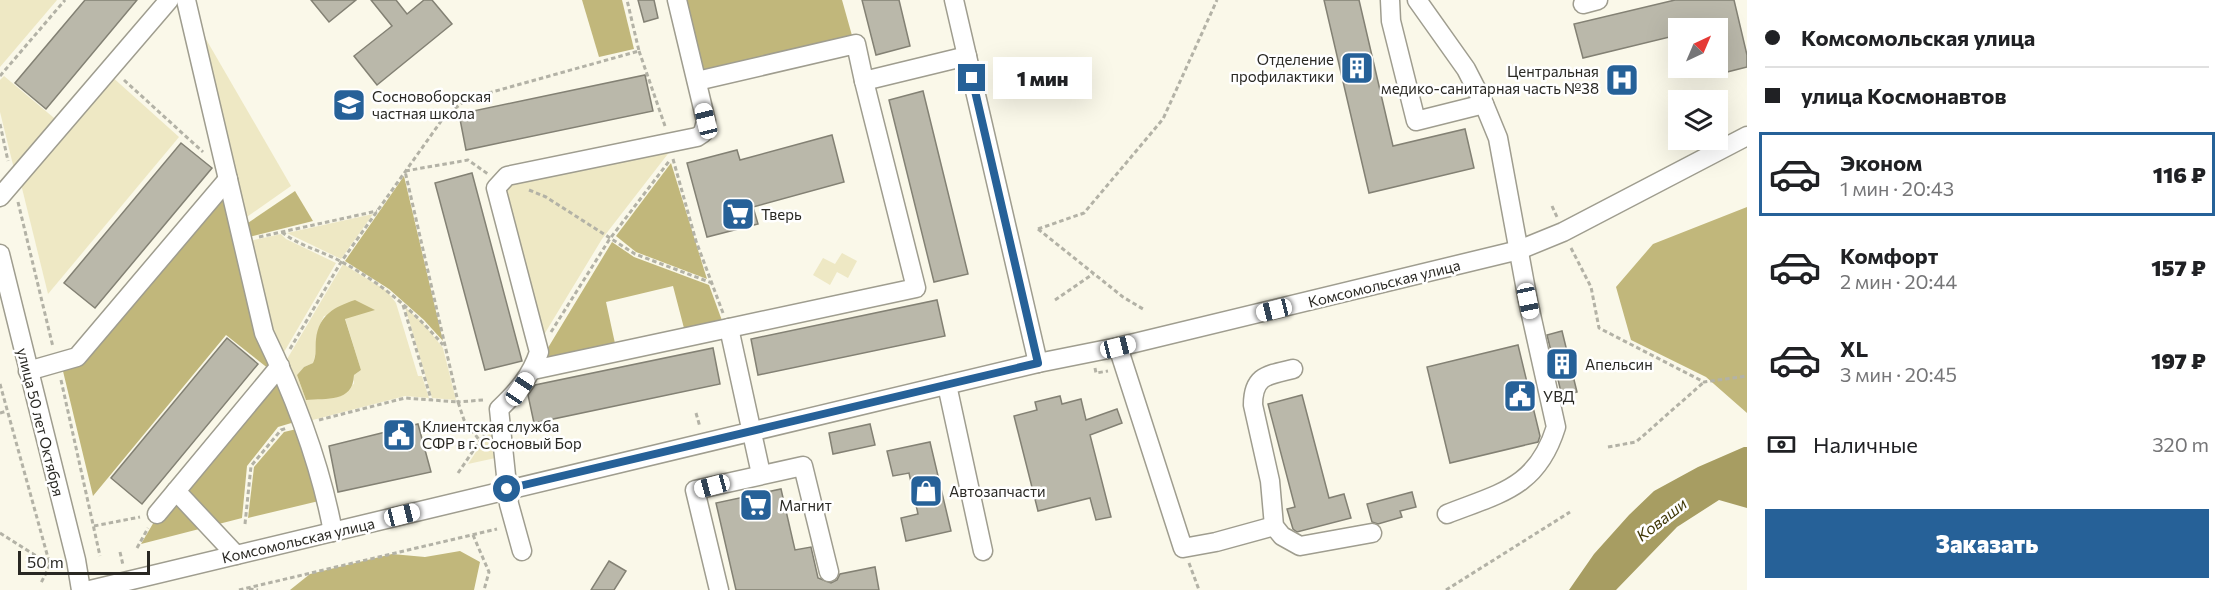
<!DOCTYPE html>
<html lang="ru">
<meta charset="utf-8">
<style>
body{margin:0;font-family:Commissioner,sans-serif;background:#f6f6f6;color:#202124;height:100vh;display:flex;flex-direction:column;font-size:22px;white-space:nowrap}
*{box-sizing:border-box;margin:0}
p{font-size:20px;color:#757577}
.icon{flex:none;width:33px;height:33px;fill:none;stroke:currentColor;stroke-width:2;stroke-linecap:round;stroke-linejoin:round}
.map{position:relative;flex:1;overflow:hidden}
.sheet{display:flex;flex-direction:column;background:#fff;width:480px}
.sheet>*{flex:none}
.banner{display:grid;align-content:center;height:132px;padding:0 18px;background:#fff}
.needle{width:39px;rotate:44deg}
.tools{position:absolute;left:1668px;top:18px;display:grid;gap:12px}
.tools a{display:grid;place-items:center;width:60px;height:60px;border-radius:0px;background:#fff;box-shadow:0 6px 24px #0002;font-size:30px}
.scale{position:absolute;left:18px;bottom:15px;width:132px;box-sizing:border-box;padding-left:6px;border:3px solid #292823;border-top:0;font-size:16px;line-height:21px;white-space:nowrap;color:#292823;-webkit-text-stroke:4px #fff;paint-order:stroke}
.end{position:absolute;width:27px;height:27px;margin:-14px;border:8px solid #266198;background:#fff;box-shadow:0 0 0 3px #fff}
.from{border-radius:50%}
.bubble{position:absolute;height:42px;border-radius:0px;background:#fff;box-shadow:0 6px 24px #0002;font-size:20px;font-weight:800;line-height:42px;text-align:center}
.car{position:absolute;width:18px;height:36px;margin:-18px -9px;border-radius:8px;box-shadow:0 0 4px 2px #0007;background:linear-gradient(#fff 24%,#345 0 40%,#fff 0 76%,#345 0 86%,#fff 0)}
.banner b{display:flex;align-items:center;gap:21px;height:57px;font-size:22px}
.banner b+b{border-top:2px solid #e0e0e0}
.banner i{width:15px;height:15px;background:#202124}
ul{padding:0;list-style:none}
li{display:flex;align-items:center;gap:18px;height:84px;margin:0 12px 9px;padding:0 6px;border:3px solid transparent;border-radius:0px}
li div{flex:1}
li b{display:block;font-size:22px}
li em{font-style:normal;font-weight:800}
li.on{border-color:#266198}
li>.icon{width:54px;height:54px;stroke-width:1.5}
.pay{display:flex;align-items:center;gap:15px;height:66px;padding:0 18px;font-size:22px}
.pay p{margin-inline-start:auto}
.button{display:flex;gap:12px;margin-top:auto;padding:12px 18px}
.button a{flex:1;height:69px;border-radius:0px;background:#266198;color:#fff;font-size:24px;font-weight:800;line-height:69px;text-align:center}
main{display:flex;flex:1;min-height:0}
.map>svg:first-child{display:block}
.green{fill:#eee8c4;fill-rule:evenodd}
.forest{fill:#c1b77b}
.water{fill:#a79d62}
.building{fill:#bab8aa;stroke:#838174;stroke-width:1.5}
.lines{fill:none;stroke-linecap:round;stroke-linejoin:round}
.minor-casing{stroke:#9f9d8f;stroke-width:21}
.path{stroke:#b3b2a6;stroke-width:3;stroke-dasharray:4.5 3;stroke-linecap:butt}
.minor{stroke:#fff;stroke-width:18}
.route{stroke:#266198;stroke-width:8}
.labels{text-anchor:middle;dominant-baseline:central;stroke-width:5;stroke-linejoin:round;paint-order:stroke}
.poi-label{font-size:15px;fill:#292823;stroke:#fff;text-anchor:start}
.street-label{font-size:15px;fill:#292823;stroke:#fff}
.water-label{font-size:16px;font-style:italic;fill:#3f3705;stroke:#fff}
</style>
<main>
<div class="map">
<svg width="1747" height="590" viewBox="0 0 1747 590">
<rect width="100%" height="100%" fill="#faf8e9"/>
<g class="green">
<path d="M 0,0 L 57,0 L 0,67 Z"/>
<path d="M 203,34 L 291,186 L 244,219 Z"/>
<path d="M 110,75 L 179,137 L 48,294 L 20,180 Z"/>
<path d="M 4,76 L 60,123 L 16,177 L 0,112 L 0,80 Z"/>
<path d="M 674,146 L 602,239 L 542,338 L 502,190 L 511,181 Z"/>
<path d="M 373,214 L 341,259 L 287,233 Z"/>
<path d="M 281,234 L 286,239 L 336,263 L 280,359 L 245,242 Z"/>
<path d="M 842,253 L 857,261 L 848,278 L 837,272 L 830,285 L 813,275 L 823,258 L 835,264 Z"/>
<path d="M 343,264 L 387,291 L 396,303 L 418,376 L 422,376 L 429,398 L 405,396 L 305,422 L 283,366 ZM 374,309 L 345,318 L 361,370 L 354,375 L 354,384 L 320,398 L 306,400 L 297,375 L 304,367 L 313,363 C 319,347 315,332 324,316 Z"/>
<path d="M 405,307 L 422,322 L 443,348 L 456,400 L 432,398 Z"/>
<path d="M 495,423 L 500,457 L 468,464 Z"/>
</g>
<g class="forest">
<path d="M 582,0 L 622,0 L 634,49 L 599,57 Z"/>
<path d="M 680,0 L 842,0 L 853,39 L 699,76 Z"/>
<path d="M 671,163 L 707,279 L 636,252 L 616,236 Z"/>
<path d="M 404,176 L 443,341 L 424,320 L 389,289 L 345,261 Z"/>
<path d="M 224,191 L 275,362 L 269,369 L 226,335 L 93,496 L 62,367 Z"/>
<path d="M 295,191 L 313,221 L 245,238 L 242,227 Z"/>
<path d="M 1747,207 L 1747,413 L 1706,377 L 1631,340 L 1616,287 L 1653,244 Z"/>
<path d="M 612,242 L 634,257 L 709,285 L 724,326 L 685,332 L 673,286 L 606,302 L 616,348 L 537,366 Z"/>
<path d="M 355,300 L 375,310 L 345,319 L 361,370 L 354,375 C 353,403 326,398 306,400 L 297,375 L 304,367 L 313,363 C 317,354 315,348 316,339 C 319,315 334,307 355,300 Z"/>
<path d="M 278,373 L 298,421 L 278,427 L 247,466 L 242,518 L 141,544 L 158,515 Z"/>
<path d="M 301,428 L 323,500 L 248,518 L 254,467 L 284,432 Z"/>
<path d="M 460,551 L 480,562 L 474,590 L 290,590 L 310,574 L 392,554 L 425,557 Z"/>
</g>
<path class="water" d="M 1744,447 L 1747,447 L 1747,508 L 1719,500 L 1677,527 L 1616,590 L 1569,590 L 1594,554 L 1629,515 L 1654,491 L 1698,467 Z"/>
<g class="building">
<path d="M 85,0 L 137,0 L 46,109 L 15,83 Z"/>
<path d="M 311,0 L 356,0 L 329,22 Z"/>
<path d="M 371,0 L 396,0 L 407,14 L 424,0 L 432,0 L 452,24 L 377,85 L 354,56 L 392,26 Z"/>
<path d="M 638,0 L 654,0 L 658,18 L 644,22 Z"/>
<path d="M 862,0 L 899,0 L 910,46 L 876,55 Z"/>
<path d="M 1324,0 L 1359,0 L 1393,146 L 1465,129 L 1474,168 L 1369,193 Z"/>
<path d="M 1675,0 L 1734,0 L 1747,55 L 1747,67 L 1723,73 L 1718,52 L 1718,28 L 1678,28 L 1678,35 L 1583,58 L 1574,24 Z"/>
<path d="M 645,75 L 653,111 L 466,150 L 459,114 Z"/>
<path d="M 923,91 L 968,274 L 934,282 L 889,100 Z"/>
<path d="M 832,135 L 844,182 L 753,207 L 758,224 L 707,237 L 687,163 L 737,150 L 740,160 Z"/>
<path d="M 181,143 L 212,168 L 95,308 L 64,283 Z"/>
<path d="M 472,173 L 522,361 L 485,370 L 435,183 Z"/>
<path d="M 937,300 L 945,336 L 758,375 L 751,339 Z"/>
<path d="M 1562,331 L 1577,392 L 1562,396 L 1547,335 Z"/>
<path d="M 227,338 L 258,364 L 142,504 L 111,478 Z"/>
<path d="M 1518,345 L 1540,436 L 1538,442 L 1450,463 L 1427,367 Z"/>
<path d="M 713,348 L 720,384 L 534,423 L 528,395 L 535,385 Z"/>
<path d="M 1302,395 L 1329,498 L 1344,494 L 1351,518 L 1297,532 L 1293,529 L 1287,509 L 1295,507 L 1268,404 Z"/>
<path d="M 1060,396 L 1062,404 L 1081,399 L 1086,420 L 1117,409 L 1122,423 L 1090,435 L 1111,517 L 1096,520 L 1090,498 L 1038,511 L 1014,416 L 1037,410 L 1035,402 Z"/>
<path d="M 418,424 L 431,472 L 338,492 L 329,446 Z"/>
<path d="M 870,424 L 875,445 L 833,454 L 829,433 Z"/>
<path d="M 930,442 L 951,531 L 906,541 L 901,518 L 918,514 L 909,473 L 893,476 L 887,451 Z"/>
<path d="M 781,489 L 795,550 L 811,547 L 818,578 L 831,583 L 837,580 L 840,574 L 875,567 L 879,590 L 736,590 L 716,503 Z"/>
<path d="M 1412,492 L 1416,507 L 1400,511 L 1402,517 L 1378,524 L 1372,522 L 1367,504 Z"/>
<path d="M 609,561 L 626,571 L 614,590 L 591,590 Z"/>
</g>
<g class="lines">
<g class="minor-casing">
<g id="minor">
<path d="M 186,0 L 264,333 C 295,397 320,462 333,532"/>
<path d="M 954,0 L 1038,363"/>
<path d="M 1390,0 L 1391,21 L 1416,121 L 1484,104"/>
<path d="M 1417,0 L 1466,69 L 1484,104 L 1498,138 L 1528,301 L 1556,427 C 1537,488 1500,493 1447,514"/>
<path d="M 1583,4 L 1598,0"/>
<path d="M 697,81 L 856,44 L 864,81 L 967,56"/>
<path d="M 0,197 L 169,0"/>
<path d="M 0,254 L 76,560 L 81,590"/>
<path d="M 729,328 L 916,288 L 864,81"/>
<path d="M 1118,347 L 1183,548 L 1216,542 L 1274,526"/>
<path d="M 1293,369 C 1268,375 1253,375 1253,405 L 1270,481 L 1274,526 L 1282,536 L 1300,546 L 1372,533"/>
<path d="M 533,370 L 729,328 L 761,474"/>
<path d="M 28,371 L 77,357 L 228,179"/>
<path d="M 947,385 L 983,551"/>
<path d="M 176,491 L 236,555"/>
<path d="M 157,514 L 280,366"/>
<path d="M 522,551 L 509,504 L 499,409 C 518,391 531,376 539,352 L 496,188 L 507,176 L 697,137 L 703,133 L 706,121 L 677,0"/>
<path d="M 90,590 L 1038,363 L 1118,347 L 1519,250 L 1563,232 L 1747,136"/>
<path d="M 719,590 L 695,490 L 803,466 L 829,572"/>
</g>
</g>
<g class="path">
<path d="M 639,51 L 665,126"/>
<path d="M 0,76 L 65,0"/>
<path d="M 124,80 L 203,152"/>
<path d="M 0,124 L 8,161"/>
<path d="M 673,159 L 696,241 L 723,313"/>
<path d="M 529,190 L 546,197 L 635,254 L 712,283"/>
<path d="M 18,202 L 53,347"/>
<path d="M 1552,206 L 1557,217"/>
<path d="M 1038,229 L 1084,213 L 1163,119 L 1217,0"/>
<path d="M 1038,229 L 1123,297 L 1143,309"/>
<path d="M 282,232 C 297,245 322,251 340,261 C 380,282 413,310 443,345"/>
<path d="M 259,237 L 377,211"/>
<path d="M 1571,248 L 1591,287 L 1599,328 L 1704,382 L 1747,376"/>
<path d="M 1055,300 L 1093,274"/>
<path d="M 403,305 L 431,399"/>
<path d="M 551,332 L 609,240 L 670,160"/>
<path d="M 290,349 L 341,262 L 444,117 L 467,99 L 639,51 L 627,0"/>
<path d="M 1095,368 L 1096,373 L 1108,371"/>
<path d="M 61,380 L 100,556"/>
<path d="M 0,384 L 50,565 L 41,583"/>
<path d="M 483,400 L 458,402 L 405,171 L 468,160 L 488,174"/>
<path d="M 0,413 L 7,411"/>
<path d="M 696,413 L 700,427"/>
<path d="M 319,420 L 405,398 L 458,402 L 464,420 L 480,441"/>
<path d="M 1608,447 L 1636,442 L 1704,382"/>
<path d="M 458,473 L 484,435"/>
<path d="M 245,524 L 251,466 L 281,430 L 287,428"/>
<path d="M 94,526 L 140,517"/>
<path d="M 0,533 L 49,564"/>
<path d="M 473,535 L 489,572 L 484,590"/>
<path d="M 137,548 L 148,528"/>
<path d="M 120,552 L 123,565"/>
<path d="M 1189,563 L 1199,590"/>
<path d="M 249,589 L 258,590"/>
<path d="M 239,590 L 497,529"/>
<path d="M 1446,590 L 1570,512"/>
</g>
<use href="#minor" class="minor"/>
</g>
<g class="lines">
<path class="route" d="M 507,489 L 1038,363 L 972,78"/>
</g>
<defs>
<g id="building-square" transform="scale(1.725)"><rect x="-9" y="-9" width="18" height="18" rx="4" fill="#266198" stroke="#fff"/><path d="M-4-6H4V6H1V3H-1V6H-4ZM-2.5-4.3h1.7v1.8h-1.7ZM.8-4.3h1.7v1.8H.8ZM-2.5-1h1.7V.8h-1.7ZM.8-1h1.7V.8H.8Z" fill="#fff"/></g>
<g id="hospital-square" transform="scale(1.725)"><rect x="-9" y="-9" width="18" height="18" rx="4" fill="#266198" stroke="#fff"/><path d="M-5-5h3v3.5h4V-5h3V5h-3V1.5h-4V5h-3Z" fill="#fff"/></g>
<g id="school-square" transform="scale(1.725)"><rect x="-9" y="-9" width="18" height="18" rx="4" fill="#266198" stroke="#fff"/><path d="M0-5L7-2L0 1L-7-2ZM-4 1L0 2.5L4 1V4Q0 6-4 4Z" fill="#fff"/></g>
<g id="supermarket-square" transform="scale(1.725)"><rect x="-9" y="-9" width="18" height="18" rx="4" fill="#266198" stroke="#fff"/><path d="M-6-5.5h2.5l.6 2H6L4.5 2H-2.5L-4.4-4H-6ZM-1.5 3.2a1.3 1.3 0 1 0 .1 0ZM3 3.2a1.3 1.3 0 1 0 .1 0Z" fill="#fff"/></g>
<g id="civic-square" transform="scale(1.725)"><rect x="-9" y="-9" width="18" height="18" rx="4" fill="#266198" stroke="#fff"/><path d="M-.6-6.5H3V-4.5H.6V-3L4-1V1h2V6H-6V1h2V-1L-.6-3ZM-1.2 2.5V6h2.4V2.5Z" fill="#fff"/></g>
<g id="shop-square" transform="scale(1.725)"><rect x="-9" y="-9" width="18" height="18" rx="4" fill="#266198" stroke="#fff"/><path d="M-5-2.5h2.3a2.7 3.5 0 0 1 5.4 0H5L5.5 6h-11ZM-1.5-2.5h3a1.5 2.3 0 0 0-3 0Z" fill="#fff"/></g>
</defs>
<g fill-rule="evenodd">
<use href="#building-square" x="1357" y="68"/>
<use href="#hospital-square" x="1622" y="80"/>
<use href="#school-square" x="349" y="105"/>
<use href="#supermarket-square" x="738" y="214"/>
<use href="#building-square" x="1562" y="364"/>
<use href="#civic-square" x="1520" y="396"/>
<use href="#civic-square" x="399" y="435"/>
<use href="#shop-square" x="926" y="491"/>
<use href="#supermarket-square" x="756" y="505"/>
</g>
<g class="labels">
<g class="poi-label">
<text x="1334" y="59" text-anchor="end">Отделение<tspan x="1334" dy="17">профилактики</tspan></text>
<text x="1599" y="71" text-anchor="end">Центральная<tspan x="1599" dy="17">медико-санитарная часть №38</tspan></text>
<text x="372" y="96">Сосновоборская<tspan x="372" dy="17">частная школа</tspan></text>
<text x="761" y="214">Тверь</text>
<text x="1585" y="364">Апельсин</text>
<text x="1543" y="396">УВД</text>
<text x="422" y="426">Клиентская служба<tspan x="422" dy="17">СФР в г. Сосновый Бор</tspan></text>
<text x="949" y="491">Автозапчасти</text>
<text x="779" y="505">Магнит</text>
</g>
<g class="street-label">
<text transform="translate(1384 283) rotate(-14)">Комсомольская улица</text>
<text transform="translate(41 422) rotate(76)">улица 50 лет Октября</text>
<text transform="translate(298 540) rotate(-13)">Комсомольская улица</text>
</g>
<g class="water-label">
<text transform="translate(1661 519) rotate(-38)">Коваши</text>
</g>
</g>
</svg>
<div class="tools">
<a><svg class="needle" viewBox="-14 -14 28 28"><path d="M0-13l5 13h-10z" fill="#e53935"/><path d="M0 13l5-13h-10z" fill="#757577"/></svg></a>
<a><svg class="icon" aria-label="layers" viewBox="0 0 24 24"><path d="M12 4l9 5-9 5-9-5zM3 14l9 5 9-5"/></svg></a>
</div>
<div class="scale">50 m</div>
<i class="end from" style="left:507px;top:489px"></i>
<i class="end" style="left:972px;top:78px"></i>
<div class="bubble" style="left:993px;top:57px;width:99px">1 мин</div>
<i class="car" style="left:706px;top:121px;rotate:346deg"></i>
<i class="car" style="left:1528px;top:301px;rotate:168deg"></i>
<i class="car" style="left:1274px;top:310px;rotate:256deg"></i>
<i class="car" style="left:1118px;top:347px;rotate:76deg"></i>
<i class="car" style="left:520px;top:389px;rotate:34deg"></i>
<i class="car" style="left:712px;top:486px;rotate:255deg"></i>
<i class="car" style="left:402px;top:515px;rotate:76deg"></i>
</div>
<section class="sheet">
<div class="banner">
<b><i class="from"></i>Комсомольская улица</b>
<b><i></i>улица Космонавтов</b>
</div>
<ul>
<li class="on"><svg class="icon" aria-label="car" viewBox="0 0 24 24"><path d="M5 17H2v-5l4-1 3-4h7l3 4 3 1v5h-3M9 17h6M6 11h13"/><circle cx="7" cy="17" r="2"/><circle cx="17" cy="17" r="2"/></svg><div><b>Эконом</b><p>1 мин · 20:43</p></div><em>116 ₽</em></li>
<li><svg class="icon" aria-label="car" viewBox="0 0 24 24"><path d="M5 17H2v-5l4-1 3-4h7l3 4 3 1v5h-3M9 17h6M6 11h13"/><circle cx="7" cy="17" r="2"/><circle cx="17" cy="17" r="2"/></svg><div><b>Комфорт</b><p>2 мин · 20:44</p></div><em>157 ₽</em></li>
<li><svg class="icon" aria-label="car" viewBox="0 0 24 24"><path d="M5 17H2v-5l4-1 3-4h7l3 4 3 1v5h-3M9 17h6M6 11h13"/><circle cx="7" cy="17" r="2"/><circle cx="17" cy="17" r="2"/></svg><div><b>XL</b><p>3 мин · 20:45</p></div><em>197 ₽</em></li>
</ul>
<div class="pay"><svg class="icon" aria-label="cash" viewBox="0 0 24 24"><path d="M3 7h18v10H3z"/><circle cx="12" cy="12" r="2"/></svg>Наличные<p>320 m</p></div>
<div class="button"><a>Заказать</a></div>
</section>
</main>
